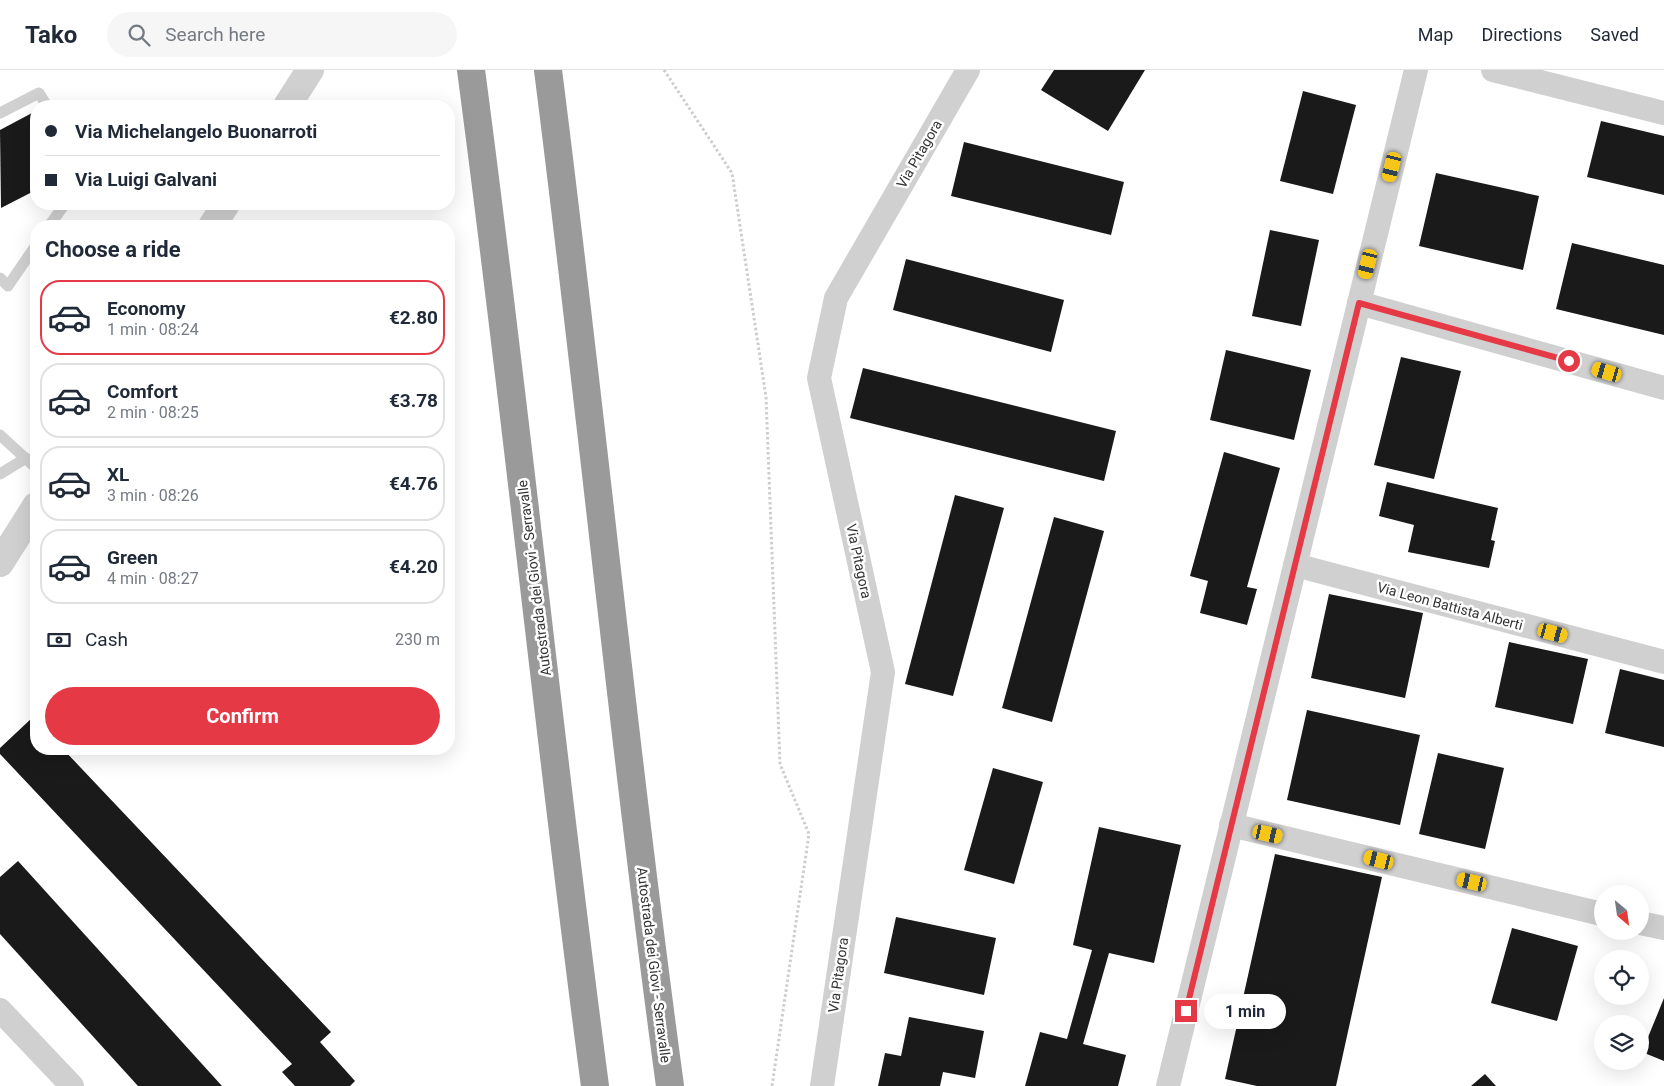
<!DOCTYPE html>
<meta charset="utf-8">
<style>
body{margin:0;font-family:Roboto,sans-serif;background:#f6f6f7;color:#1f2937;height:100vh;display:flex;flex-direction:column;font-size:19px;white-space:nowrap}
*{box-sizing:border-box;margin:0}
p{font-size:16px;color:#747a83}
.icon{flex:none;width:28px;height:28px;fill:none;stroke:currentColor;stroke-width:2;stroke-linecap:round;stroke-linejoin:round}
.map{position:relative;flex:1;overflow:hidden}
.details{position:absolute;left:30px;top:150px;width:425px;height:535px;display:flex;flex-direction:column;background:#fff;border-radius:20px;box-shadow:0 5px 20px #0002}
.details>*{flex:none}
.banner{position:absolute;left:30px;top:30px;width:425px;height:110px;border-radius:20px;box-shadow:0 5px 20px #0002;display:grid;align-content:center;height:110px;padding:0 15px;background:#fff}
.needle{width:32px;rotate:151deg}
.controls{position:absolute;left:1594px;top:815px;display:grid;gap:10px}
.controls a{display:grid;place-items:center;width:55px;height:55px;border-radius:50%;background:#fff;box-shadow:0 5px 20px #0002;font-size:25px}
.end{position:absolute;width:22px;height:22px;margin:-11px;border:6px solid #e63946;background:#fff;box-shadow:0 0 0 2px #fff}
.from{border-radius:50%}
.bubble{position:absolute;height:35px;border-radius:18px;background:#fff;box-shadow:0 5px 20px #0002;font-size:16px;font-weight:700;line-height:35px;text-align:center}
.car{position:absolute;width:15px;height:30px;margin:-15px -8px;border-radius:6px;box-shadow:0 0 4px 1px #0007;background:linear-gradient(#f5c518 24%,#345 0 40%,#f5c518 0 76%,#345 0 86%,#f5c518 0)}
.banner b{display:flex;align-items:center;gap:18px;height:48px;font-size:19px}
.banner b+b{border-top:1px solid #e0e1e3}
.banner i{width:12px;height:12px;background:#1f2937}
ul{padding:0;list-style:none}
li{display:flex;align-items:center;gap:15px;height:75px;margin:0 10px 8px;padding:0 5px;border:2px solid #e0e1e3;border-radius:20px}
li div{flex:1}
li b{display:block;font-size:19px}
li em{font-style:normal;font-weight:700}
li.current{border-color:#e63946}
li>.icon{width:45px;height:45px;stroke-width:1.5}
h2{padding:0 15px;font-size:22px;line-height:60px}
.pay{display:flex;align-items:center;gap:12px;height:55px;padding:0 15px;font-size:19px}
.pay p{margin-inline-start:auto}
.cta{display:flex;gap:10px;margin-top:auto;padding:10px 15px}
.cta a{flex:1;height:58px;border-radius:30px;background:#e63946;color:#fff;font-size:20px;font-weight:700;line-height:58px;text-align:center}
header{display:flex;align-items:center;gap:30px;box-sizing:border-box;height:70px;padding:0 25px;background:#fff;border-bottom:1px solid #e0e1e3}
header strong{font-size:24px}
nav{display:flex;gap:28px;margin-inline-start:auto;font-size:18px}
.search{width:350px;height:45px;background:#f6f6f7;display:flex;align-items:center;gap:12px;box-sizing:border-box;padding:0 18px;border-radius:28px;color:#747a83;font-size:19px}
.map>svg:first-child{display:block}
.building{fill:#1a1a1a}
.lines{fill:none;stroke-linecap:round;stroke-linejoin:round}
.path{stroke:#cdcdcd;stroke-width:3;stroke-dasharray:2.5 2.5;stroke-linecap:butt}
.service{stroke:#d0d0d0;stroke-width:11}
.minor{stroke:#d0d0d0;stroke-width:24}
.tertiary{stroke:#d0d0d0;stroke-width:28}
.motorway{stroke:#9a9a9a;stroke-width:28}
.route{stroke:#e63946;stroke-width:6}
.labels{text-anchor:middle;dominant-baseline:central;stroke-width:5;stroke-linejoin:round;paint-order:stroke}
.street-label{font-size:14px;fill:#333;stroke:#fff}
</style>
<header>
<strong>Tako</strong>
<div class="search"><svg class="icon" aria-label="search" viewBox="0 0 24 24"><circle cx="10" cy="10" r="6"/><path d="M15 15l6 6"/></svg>Search here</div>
<nav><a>Map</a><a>Directions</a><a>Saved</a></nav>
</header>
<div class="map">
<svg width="1664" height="1016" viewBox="0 0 1664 1016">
<rect width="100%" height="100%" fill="#fff"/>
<g class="building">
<path d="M 1054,0 L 1145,0 L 1108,61 L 1041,20 Z"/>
<path d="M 1303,21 L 1356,35 L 1333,124 L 1280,111 Z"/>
<path d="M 32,43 L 36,51 L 36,120 L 1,138 L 0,60 Z"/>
<path d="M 1601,51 L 1664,66 L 1664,125 L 1587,107 Z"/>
<path d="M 964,72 L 1124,112 L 1111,165 L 951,126 Z"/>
<path d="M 1436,103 L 1539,126 L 1523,200 L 1419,176 Z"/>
<path d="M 1270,160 L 1319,170 L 1301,256 L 1252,246 Z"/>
<path d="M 1572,173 L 1664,195 L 1664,265 L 1556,239 Z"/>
<path d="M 906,189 L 1064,230 L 1051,282 L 893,240 Z"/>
<path d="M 1226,280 L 1311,300 L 1294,370 L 1210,350 Z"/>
<path d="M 1401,287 L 1461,301 L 1434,409 L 1374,395 Z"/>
<path d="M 863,298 L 1116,361 L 1104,411 L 850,348 Z"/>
<path d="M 1224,382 L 1280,398 L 1247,517 L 1257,519 L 1247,555 L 1200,543 L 1208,511 L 1190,506 Z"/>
<path d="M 1387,412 L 1498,438 L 1491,470 L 1495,471 L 1489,498 L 1408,482 L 1414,455 L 1379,446 Z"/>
<path d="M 955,425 L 1004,438 L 953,626 L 905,614 Z"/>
<path d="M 1054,447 L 1104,461 L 1052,652 L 1002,638 Z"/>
<path d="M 1329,524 L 1423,543 L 1405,628 L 1311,608 Z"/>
<path d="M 1509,572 L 1588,589 L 1573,654 L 1495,637 Z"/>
<path d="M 1620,599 L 1664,610 L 1664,677 L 1605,663 Z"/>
<path d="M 1307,640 L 1420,665 L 1400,755 L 1287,730 Z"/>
<path d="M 33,647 L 36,650 L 36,679 L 63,679 L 331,962 L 320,972 L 355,1011 L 350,1016 L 295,1016 L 282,1002 L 292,994 L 0,684 L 0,678 Z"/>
<path d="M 1438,683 L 1504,698 L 1485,779 L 1419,764 Z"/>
<path d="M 993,698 L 1043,712 L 1014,814 L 964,800 Z"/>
<path d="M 1099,757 L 1181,775 L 1154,893 L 1109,883 L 1083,974 L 1126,985 L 1118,1016 L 1025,1016 L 1040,962 L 1067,969 L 1092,880 L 1073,875 Z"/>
<path d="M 1275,784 L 1382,807 L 1336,1016 L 1257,1016 L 1225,1009 Z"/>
<path d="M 18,791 L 222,1016 L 138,1016 L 0,864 L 0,807 Z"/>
<path d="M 896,847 L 996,868 L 984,925 L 884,903 Z"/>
<path d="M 1512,858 L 1578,876 L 1557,951 L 1491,933 Z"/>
<path d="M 1664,928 L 1664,991 L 1642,982 Z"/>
<path d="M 909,947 L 984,961 L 975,1008 L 943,1002 L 940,1016 L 878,1016 L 885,983 L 901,986 Z"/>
<path d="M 1485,1004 L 1496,1016 L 1471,1016 Z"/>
</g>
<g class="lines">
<path class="path" d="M 664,0 L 732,103 L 766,327 L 780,694 L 809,764 L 772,1016"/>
<g class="service">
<path d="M 0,43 L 39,23 L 47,36"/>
<path d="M 49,156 L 65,134"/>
<path d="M 0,208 L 8,216 L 36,175"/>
<path d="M 0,365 L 36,398"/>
<path d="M 0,404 L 26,388"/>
</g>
<g class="minor">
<path d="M 1493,0 L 1664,43"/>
<path d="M 1359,233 L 1664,318"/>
<path d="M 1295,495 L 1664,592"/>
<path d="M 1231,755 L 1602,844"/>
<path d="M 1640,853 L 1664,858"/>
<path d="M 0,940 L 72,1016"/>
<path d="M 822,1016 L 883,602 L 819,308 L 836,228 L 968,0"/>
<path d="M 1168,1016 L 1416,0"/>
</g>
<g class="tertiary">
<path d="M 287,36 L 310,0"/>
<path d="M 212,156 L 226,134"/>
<path d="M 0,493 L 36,436"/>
</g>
<g class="motorway">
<path d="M 471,0 C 516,338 550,678 595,1016"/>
<path d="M 548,0 C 591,338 624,678 670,1016"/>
</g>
</g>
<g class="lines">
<path class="route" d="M 1186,941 L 1359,233 L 1569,291"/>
</g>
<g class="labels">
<g class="street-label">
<text transform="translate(919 84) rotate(-60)">Via Pitagora</text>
<text transform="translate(859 491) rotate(78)">Via Pitagora</text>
<text transform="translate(534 508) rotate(-97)">Autostrada dei Giovi - Serravalle</text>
<text transform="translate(1450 536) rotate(15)">Via Leon Battista Alberti</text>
<text transform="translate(654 895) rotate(83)">Autostrada dei Giovi - Serravalle</text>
<text transform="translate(838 905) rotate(-82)">Via Pitagora</text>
</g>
</g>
</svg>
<div class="controls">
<a><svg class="needle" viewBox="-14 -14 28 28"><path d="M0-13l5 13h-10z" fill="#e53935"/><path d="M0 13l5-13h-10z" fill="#747a83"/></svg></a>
<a><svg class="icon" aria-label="locate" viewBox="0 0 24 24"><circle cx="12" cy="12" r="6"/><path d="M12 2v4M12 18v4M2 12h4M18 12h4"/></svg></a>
<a><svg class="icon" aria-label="layers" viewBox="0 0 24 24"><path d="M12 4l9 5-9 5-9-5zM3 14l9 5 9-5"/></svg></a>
</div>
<i class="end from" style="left:1569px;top:291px"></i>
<i class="end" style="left:1186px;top:941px"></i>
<div class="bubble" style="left:1204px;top:924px;width:82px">1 min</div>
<i class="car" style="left:1392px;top:97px;rotate:194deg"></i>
<i class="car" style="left:1368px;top:194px;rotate:194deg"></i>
<i class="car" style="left:1607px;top:302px;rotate:286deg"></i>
<i class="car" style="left:1553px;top:563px;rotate:105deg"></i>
<i class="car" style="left:1268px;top:764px;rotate:103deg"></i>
<i class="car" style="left:1379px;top:790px;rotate:284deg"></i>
<i class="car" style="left:1472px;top:812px;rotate:283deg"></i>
<div class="banner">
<b><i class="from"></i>Via Michelangelo Buonarroti</b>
<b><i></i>Via Luigi Galvani</b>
</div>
<section class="details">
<h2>Choose a ride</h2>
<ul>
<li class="current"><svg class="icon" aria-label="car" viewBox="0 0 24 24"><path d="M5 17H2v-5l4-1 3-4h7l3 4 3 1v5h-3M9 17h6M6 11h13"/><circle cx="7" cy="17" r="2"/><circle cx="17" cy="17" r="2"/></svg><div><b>Economy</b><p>1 min · 08:24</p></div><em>€2.80</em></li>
<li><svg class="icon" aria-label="car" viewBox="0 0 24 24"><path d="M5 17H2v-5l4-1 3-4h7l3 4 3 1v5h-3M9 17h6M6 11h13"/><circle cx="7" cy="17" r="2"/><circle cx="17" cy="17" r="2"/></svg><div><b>Comfort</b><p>2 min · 08:25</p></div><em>€3.78</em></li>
<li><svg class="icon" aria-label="car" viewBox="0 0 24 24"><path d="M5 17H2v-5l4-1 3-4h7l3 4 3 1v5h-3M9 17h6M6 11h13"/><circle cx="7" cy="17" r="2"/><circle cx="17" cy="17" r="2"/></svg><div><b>XL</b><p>3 min · 08:26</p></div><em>€4.76</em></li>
<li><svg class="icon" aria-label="car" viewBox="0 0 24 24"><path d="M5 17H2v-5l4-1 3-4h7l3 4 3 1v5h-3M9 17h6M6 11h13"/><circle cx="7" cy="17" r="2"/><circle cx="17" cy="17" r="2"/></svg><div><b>Green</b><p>4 min · 08:27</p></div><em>€4.20</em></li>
</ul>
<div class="pay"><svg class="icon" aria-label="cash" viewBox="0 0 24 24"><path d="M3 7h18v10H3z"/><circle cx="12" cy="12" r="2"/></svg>Cash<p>230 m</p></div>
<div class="cta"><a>Confirm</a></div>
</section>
</div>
